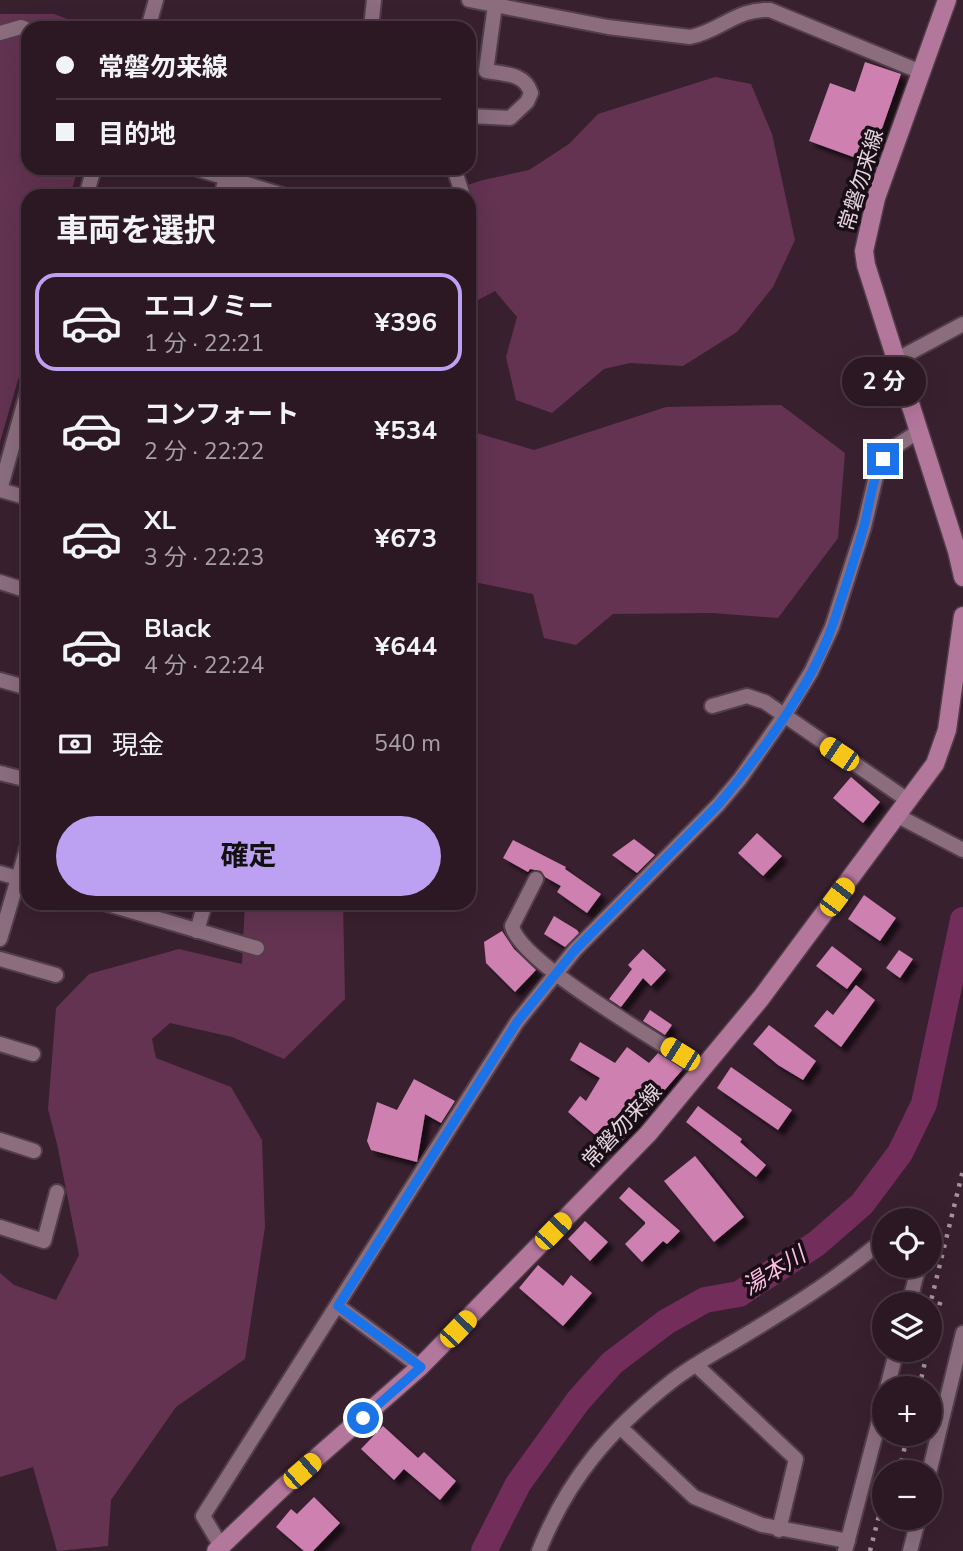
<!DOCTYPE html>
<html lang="ja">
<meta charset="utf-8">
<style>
body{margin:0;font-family:"Nunito Sans","Noto Sans JP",sans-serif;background:#372530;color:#f1f3f6;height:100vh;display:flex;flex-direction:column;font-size:26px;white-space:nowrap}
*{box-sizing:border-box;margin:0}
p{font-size:23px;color:#a6a0a6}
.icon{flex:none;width:38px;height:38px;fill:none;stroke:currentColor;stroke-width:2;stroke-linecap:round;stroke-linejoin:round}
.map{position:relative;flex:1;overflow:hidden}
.side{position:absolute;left:21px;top:189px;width:455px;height:721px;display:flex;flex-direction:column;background:#2b1823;border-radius:21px;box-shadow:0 7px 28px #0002,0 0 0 2px #473741}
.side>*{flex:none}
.banner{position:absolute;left:21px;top:21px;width:455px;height:154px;border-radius:21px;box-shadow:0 7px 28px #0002,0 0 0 2px #473741;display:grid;align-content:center;height:154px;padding:0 35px;background:#2b1823}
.tools{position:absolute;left:872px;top:1208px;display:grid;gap:14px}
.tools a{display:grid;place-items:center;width:70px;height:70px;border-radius:50%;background:#2b1823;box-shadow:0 7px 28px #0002,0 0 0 2px #473741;font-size:35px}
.end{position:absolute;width:32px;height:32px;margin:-16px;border:9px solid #1a73e8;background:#fff;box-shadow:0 0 0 4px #fff}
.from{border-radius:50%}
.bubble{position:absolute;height:49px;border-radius:24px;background:#2b1823;box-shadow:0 7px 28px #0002,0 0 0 2px #473741;font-size:23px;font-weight:700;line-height:49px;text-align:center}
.car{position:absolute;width:21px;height:42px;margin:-21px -10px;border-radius:9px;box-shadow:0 0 5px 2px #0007;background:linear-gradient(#f5c518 24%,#345 0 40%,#f5c518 0 76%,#345 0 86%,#f5c518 0)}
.banner b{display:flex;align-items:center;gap:24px;height:66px;font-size:26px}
.banner b+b{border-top:2px solid #473741}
.banner i{width:18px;height:18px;background:#f1f3f6}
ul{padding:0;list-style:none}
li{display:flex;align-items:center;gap:21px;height:98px;margin:0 14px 10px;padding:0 21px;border:4px solid transparent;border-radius:21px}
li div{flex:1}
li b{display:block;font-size:26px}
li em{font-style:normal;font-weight:700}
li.current{border-color:#bca0f2}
li>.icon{width:63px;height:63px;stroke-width:1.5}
h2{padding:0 35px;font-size:32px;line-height:84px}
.pay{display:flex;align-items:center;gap:18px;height:77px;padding:0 35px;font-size:26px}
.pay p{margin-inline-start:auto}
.button{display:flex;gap:14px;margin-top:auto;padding:14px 35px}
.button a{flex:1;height:80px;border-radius:42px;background:#bca0f2;color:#111;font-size:28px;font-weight:700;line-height:80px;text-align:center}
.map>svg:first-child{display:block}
.green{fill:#633351}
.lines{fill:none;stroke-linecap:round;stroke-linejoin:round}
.river{stroke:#732d5b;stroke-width:26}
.building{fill:#ce80b0;filter:url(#shadow)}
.minor-casing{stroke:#523e4a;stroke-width:18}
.primary-casing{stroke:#523e4a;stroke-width:21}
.minor{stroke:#8b6d7e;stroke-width:14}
.primary{stroke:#b4779c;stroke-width:18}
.rail{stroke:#a6929d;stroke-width:4.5;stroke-dasharray:3.5 7;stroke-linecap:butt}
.route{stroke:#1a73e8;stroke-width:9}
.labels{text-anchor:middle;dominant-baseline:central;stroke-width:7;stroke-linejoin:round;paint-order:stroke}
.street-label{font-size:21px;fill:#e5d4dd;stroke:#190e15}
.water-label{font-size:23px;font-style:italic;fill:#fcbde2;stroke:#190e15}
</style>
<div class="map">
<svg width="963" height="1551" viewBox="0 0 963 1551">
<defs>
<filter id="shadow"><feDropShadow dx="6" dy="6" stdDeviation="2" flood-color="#0009"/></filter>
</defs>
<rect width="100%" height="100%" fill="#39202f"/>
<g class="green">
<path d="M 0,14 L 54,14 L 91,28 L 28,28 L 28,168 L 78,168 L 70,196 L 28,196 L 28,345 L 0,442 Z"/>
<path d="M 715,77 L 751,84 L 772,134 L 795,240 L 773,287 L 737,332 L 683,366 L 630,363 L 604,369 L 552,413 L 516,400 L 506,357 L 517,317 L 495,291 L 469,305 L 469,196 L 433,196 L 483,180 L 529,170 L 569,144 L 598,114 Z"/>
<path d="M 781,405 L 845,453 L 838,538 L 778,618 L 712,613 L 613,614 L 576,645 L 544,638 L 533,594 L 469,581 L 469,426 L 477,433 L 534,450 L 666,407 Z"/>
<path d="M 245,903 L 343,903 L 345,999 L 284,1059 L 232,1037 L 170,1023 L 152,1039 L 156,1058 L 231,1087 L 262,1140 L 265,1227 L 245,1359 L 176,1407 L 111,1500 L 108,1546 L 57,1551 L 33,1467 L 0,1477 L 0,1273 L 14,1285 L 56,1300 L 79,1255 L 57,1144 L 48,1109 L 56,1008 L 89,974 L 179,949 L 242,964 Z"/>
</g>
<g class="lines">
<path class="river" d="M 484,1551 L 518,1484 L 578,1401 L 612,1363 L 666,1322 L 705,1300 L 739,1294 L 816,1244 L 862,1204 L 900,1153 L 924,1104 L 963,920"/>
</g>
<g class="building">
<path d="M 865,62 L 901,74 L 870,163 L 809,141 L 830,83 L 855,92 Z"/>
<path d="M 851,777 L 880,802 L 863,823 L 833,798 Z"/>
<path d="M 757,833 L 782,856 L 763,876 L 738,853 Z"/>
<path d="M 634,839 L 655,855 L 637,873 L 612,855 Z"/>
<path d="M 513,840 L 566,867 L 565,869 L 601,894 L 587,913 L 557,892 L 561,886 L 545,877 L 541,871 L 530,869 L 528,872 L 503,858 Z"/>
<path d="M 864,895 L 896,918 L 880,941 L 848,919 Z"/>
<path d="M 554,916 L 577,930 L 579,933 L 565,947 L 544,934 Z"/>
<path d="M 502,931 L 514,949 L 536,970 L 515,992 L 486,963 L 484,942 Z"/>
<path d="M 832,946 L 862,969 L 847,989 L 816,966 Z"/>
<path d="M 643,949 L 666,970 L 651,986 L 643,978 L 621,1007 L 609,999 L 632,969 L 628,965 Z"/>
<path d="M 899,950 L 913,959 L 900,978 L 886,968 Z"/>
<path d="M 856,985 L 875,1000 L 841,1047 L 814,1026 L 827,1010 L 833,1015 Z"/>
<path d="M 650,1010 L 672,1025 L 665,1035 L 643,1021 Z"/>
<path d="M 769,1025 L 816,1061 L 803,1080 L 778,1065 L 753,1044 Z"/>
<path d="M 580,1042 L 615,1063 L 627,1047 L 649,1063 L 658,1053 L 683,1069 L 656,1100 L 648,1094 L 646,1096 L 654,1106 L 642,1119 L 641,1117 L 614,1151 L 568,1112 L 580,1096 L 586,1101 L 600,1078 L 570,1060 Z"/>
<path d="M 731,1067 L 792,1110 L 778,1130 L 717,1088 Z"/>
<path d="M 414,1079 L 455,1101 L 441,1123 L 425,1114 L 417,1162 L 371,1150 L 367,1141 L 377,1102 L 397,1110 Z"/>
<path d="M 698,1106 L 742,1139 L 740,1142 L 766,1165 L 756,1177 L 686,1122 Z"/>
<path d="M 695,1156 L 744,1217 L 714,1242 L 664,1181 Z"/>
<path d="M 629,1187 L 680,1231 L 667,1244 L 663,1241 L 642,1262 L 625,1244 L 645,1224 L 645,1222 L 619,1198 Z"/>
<path d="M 585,1221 L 608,1242 L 590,1261 L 568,1239 Z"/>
<path d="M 538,1265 L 563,1286 L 571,1275 L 592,1293 L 563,1326 L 519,1288 Z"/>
<path d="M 383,1426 L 418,1458 L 424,1452 L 456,1481 L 440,1500 L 404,1469 L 394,1480 L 361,1449 Z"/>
<path d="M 314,1497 L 340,1523 L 313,1551 L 304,1551 L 276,1527 L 291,1509 L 297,1514 Z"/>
</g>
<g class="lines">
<g class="minor-casing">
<g id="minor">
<path d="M 469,0 L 608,27 L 690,37 C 721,31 737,8 770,10 L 921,72"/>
<path d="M 148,28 L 156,0"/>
<path d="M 371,28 L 374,0"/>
<path d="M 0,33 L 21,27 L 28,30"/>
<path d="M 470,116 L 510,118 L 527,102 L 531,93 C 525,73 504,74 486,71 L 495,5"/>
<path d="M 194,168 L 286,196"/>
<path d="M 454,168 L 463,196"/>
<path d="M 86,196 L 94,168"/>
<path d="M 221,196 L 229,168"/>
<path d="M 896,360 L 963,324"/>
<path d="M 0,490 L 28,390"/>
<path d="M 0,490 L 28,498"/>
<path d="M 0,582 L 28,591"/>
<path d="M 0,680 L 28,688"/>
<path d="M 712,706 L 747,696 L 765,702 L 909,801"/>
<path d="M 0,773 L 28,780"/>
<path d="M 898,816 L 963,850"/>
<path d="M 0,873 L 28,881"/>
<path d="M 536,879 L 512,926 C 520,964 665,1043 702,1071"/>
<path d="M 104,903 L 257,948"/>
<path d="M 197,931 L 205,903"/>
<path d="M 0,939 L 28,845"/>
<path d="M 0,959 L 56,975"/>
<path d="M 0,1044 L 33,1054"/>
<path d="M 0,1140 L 34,1151"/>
<path d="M 0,1227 L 44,1241 L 57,1192"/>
<path d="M 909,1304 L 919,1265"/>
<path d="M 338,1306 L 420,1367"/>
<path d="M 696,1365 L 796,1459 L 779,1530"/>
<path d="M 887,1388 L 897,1349"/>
<path d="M 620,1427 L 694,1497 L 762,1525 L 848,1541"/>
<path d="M 929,1473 L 963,1333"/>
<path d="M 221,1546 L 203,1516 L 517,1022 L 575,950 L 718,805 L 740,779 L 784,716 L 811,672 L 832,627 L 864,527 L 878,468 L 890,450 L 919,431"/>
<path d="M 539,1551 C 568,1478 611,1429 672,1381 C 695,1363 721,1350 745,1335 C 790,1308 833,1281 873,1248 L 884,1250"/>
<path d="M 845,1551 L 884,1402"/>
<path d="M 910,1551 L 919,1517"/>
</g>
</g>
<g class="primary-casing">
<g id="primary">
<path d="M 947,0 L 876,198 L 864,251 L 866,265 L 957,551 L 963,577"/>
<path d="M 216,1551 L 282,1488 L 420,1367 L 648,1134 L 761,998 L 935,764 L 947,730 L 963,616"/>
</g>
</g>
<use href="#minor" class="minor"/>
<use href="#primary" class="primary"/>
<g class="rail">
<path d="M 929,1309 L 963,1170"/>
<path d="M 929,1346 L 941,1299"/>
<path d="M 919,1388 L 928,1349"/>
<path d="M 899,1472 L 908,1433"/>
<path d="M 870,1551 L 884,1496"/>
</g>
</g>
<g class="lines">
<path class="route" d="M 363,1418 L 421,1367 L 338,1306 L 517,1022 L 575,950 L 718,805 C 760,755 812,685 833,624 C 844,591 855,559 864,526 C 870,504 872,479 883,459"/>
</g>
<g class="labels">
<g class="street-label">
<text transform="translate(861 180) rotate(-73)">常磐勿来線</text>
<text transform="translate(622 1126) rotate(-47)">常磐勿来線</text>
</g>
<g class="water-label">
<text transform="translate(774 1271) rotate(-32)">湯本川</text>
</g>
</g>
</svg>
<div class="tools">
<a><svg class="icon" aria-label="locate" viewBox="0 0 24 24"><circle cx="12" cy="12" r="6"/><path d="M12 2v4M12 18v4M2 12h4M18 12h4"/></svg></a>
<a><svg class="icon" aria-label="layers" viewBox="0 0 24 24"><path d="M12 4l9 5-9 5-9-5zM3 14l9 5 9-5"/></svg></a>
<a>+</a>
<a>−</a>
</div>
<i class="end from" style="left:363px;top:1418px"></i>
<i class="end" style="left:883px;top:459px"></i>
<div class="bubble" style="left:842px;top:357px;width:84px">2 分</div>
<i class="car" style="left:839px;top:754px;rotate:304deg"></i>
<i class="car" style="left:837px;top:897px;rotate:37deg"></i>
<i class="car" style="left:680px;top:1054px;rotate:302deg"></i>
<i class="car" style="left:553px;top:1231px;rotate:44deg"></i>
<i class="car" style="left:458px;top:1329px;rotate:44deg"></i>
<i class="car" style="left:302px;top:1471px;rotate:49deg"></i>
<div class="banner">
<b><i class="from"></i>常磐勿来線</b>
<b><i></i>目的地</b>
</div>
<section class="side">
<h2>車両を選択</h2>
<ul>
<li class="current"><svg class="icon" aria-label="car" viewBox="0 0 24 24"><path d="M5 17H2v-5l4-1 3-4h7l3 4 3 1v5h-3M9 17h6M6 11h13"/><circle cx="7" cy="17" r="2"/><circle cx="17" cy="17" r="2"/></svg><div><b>エコノミー</b><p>1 分 · 22:21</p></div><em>¥396</em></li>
<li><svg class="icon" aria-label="car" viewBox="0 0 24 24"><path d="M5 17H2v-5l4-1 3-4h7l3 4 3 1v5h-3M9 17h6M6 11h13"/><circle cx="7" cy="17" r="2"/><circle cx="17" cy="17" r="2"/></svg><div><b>コンフォート</b><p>2 分 · 22:22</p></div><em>¥534</em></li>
<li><svg class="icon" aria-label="car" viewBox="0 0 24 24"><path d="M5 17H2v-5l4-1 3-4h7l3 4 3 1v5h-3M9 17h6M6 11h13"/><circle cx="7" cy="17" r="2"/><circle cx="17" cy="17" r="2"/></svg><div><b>XL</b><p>3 分 · 22:23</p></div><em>¥673</em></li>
<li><svg class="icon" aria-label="car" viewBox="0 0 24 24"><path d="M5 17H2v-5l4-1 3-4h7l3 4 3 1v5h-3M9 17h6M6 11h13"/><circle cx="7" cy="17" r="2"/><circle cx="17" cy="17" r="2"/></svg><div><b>Black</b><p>4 分 · 22:24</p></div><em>¥644</em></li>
</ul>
<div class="pay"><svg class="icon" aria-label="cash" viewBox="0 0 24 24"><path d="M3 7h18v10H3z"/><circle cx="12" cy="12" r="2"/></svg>現金<p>540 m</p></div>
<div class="button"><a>確定</a></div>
</section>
</div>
